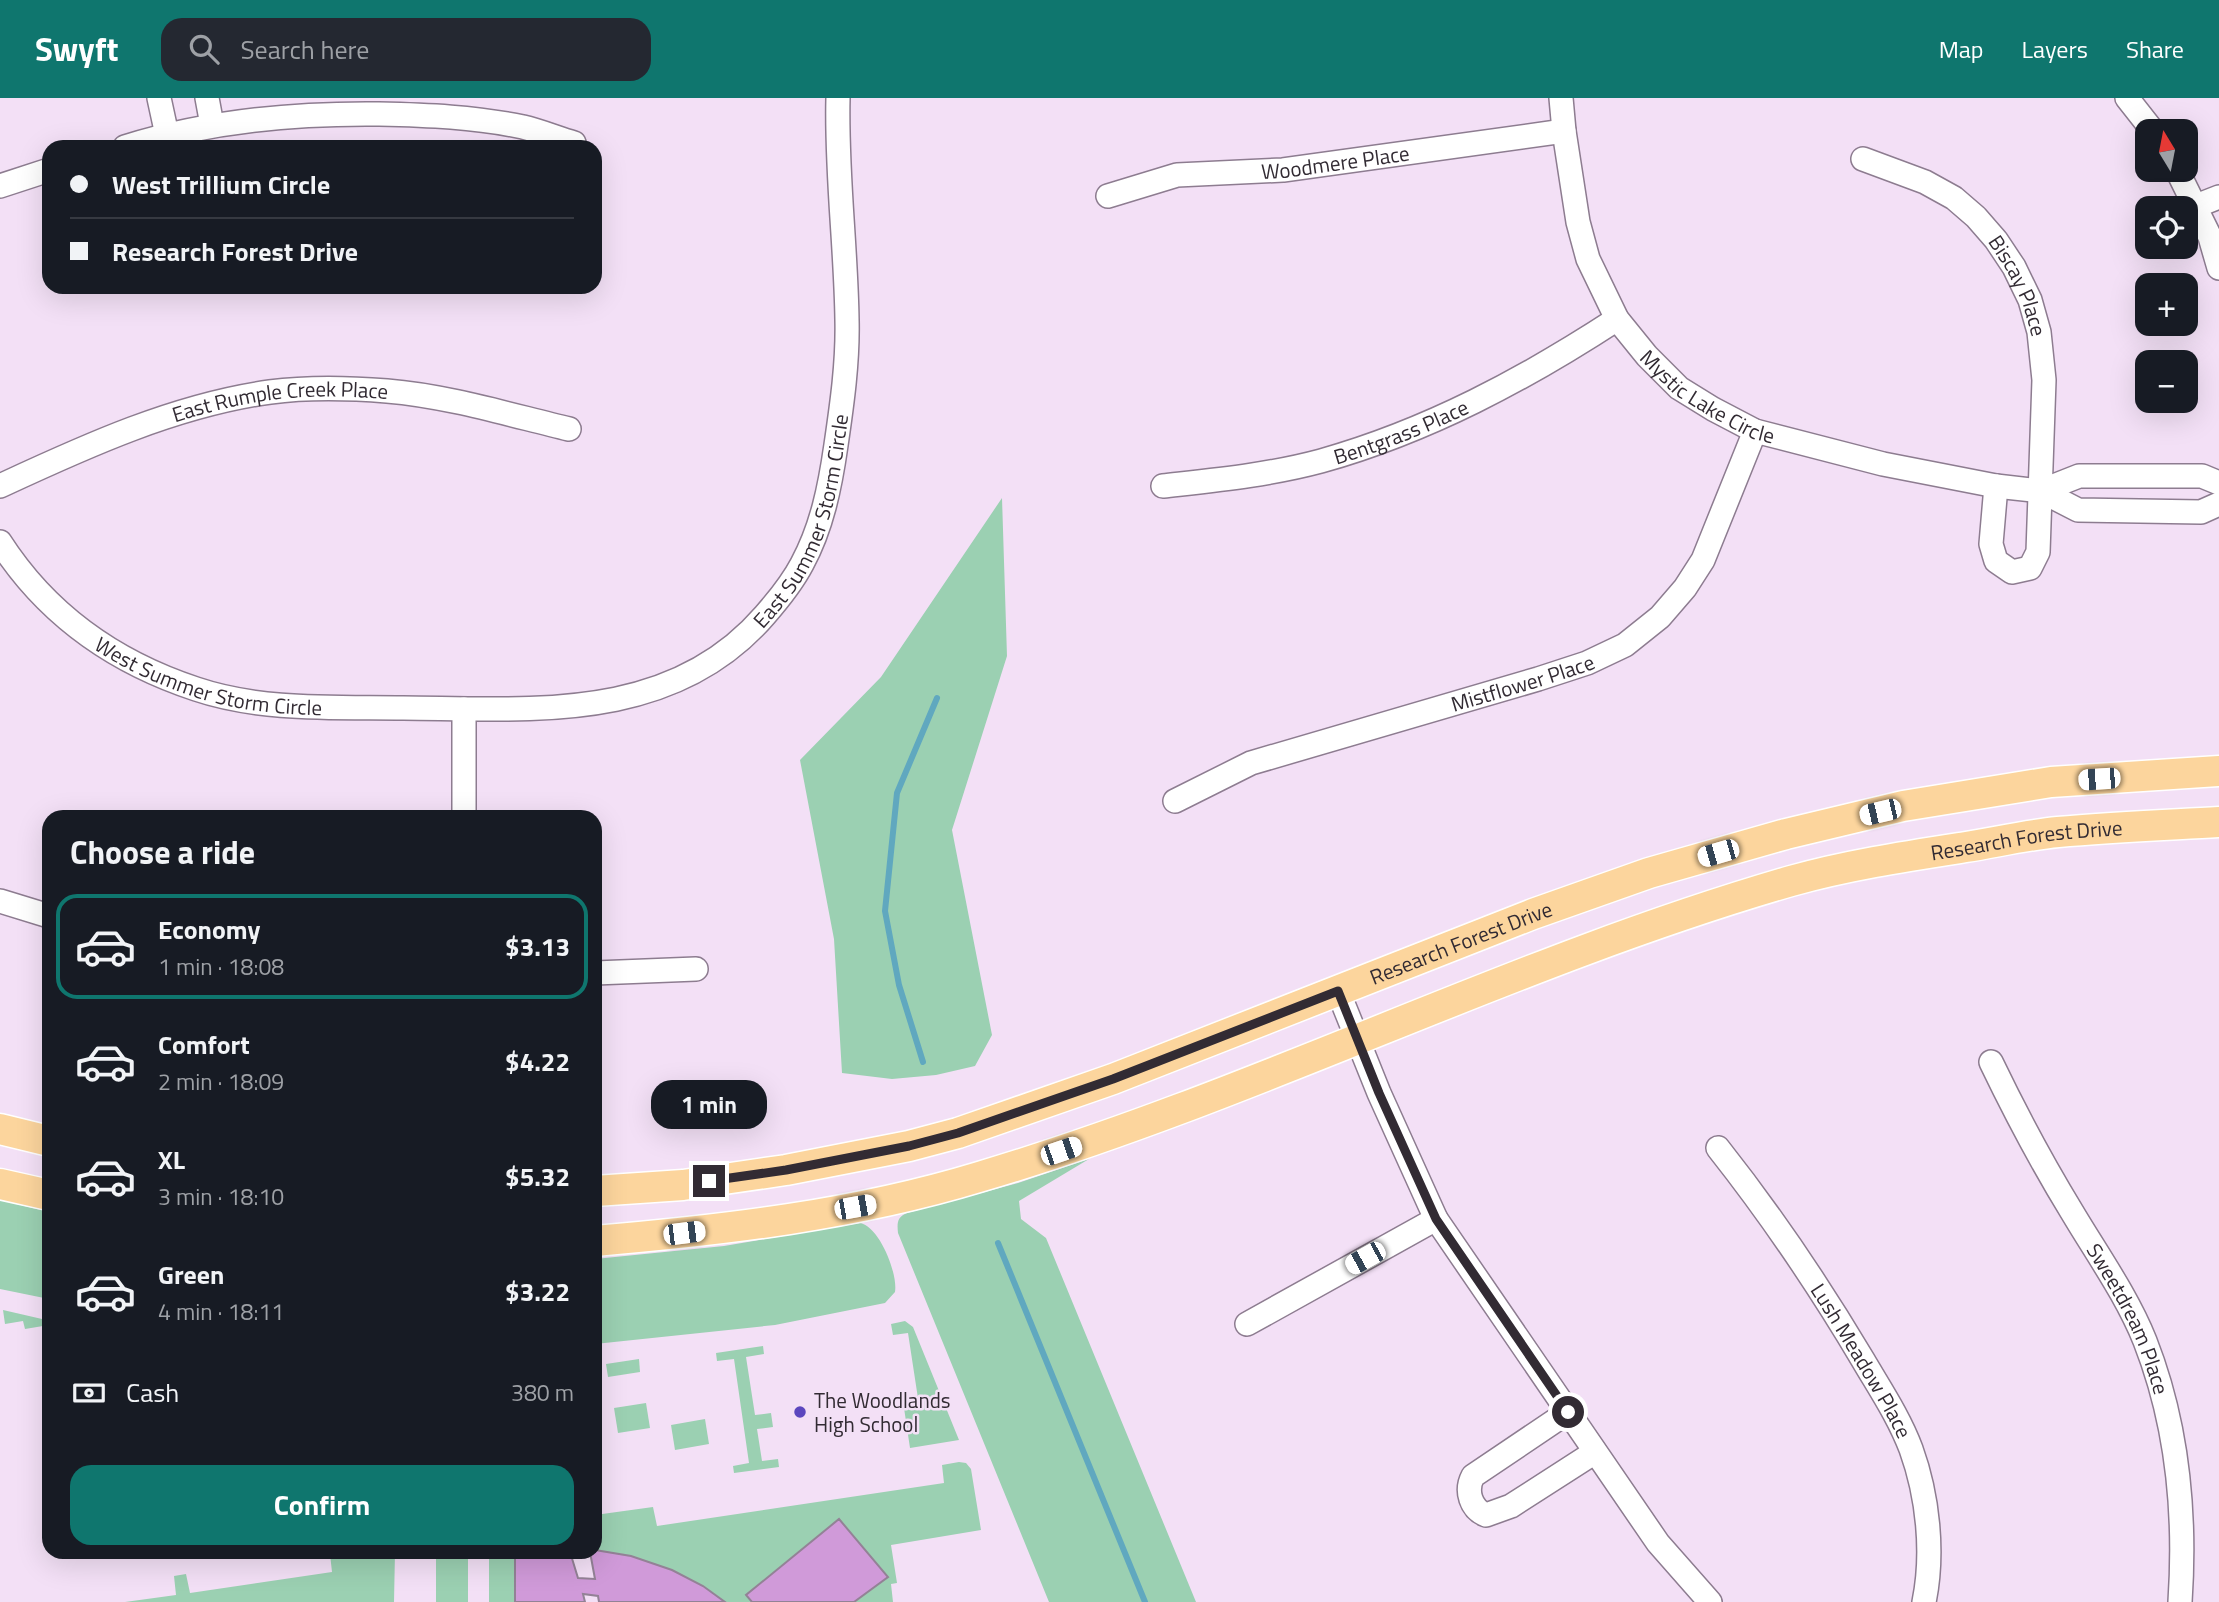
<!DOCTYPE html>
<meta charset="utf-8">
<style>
body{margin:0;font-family:"Titillium Web",sans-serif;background:#242831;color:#f1f3f6;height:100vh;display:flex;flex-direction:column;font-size:26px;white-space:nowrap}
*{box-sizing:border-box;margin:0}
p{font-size:23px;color:#9ea1a6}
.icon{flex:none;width:38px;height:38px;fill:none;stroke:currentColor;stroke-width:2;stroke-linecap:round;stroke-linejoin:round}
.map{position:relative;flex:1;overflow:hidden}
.drawer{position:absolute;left:42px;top:712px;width:560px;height:749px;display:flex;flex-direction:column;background:#171b24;border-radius:21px;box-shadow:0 7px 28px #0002}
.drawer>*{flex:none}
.hud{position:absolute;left:42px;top:42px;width:560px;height:154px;border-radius:21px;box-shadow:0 7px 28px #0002;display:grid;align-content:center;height:154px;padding:0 28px;background:#171b24}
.needle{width:46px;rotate:350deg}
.controls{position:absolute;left:2135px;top:21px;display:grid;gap:14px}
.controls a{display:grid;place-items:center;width:63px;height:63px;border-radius:14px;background:#171b24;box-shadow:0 7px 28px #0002;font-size:35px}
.end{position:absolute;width:32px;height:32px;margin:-16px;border:9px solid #322b33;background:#fff;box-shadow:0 0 0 4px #fff}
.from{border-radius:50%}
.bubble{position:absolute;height:49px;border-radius:21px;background:#171b24;box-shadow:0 7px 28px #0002;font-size:23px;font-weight:700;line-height:49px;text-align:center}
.car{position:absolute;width:21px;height:42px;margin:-21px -10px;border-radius:9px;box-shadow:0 0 5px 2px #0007;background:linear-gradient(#fff 24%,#345 0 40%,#fff 0 76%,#345 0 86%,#fff 0)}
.hud b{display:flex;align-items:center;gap:24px;height:66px;font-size:26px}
.hud b+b{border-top:2px solid #363941}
.hud i{width:18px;height:18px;background:#f1f3f6}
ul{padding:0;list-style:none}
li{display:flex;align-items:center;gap:21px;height:105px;margin:0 14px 10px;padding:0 14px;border:4px solid transparent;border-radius:21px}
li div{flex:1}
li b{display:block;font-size:26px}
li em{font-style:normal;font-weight:700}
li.on{border-color:#0f766e}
li>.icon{width:63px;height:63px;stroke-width:1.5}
h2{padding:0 28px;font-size:32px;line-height:84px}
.pay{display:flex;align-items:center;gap:18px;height:77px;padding:0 28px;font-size:26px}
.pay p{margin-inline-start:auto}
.button{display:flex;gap:14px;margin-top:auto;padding:14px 28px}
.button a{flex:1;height:80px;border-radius:21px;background:#0f766e;color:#fff;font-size:28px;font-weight:700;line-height:80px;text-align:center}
header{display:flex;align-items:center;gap:42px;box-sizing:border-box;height:98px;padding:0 35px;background:#0f766e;color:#fff}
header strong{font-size:33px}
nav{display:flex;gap:38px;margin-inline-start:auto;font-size:24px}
.search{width:490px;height:63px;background:#242831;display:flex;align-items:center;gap:18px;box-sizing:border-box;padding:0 24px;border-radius:21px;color:#9ea1a6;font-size:26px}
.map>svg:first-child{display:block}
.green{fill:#9bd0b2}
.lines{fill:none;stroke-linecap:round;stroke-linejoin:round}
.stream{stroke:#60a8bf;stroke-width:6}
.building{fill:#d09ad9;stroke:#938296;stroke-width:2}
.minor-casing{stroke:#8d7c90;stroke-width:26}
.major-casing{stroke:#fff;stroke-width:33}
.minor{stroke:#fff;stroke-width:23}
.major{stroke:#fcd59d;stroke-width:30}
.route{stroke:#322b33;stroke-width:9}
.poi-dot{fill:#5b46be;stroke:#f3e0f6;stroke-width:2.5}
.labels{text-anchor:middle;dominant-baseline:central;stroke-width:5;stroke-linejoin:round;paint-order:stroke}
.street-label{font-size:21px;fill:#322b33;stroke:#f3e0f6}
.poi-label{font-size:21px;fill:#322b33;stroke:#f3e0f6;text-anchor:start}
</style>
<header>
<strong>Swyft</strong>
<div class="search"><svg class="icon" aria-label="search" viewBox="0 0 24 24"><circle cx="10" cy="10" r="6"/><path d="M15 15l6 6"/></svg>Search here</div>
<nav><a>Map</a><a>Layers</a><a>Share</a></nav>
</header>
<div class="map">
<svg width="2219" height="1504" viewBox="0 0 2219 1504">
<rect width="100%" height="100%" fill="#f3e0f6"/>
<g class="green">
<path d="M 1002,400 L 1007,558 L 952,732 L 992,937 L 975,968 L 936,977 L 892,981 L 842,975 L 834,841 L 800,662 L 881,579 Z"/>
<path d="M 1089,1061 L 1019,1103 L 1021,1121 L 1046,1140 L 1196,1504 L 1049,1504 L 898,1135 C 897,1125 897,1119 907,1115 L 1018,1085 Z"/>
<path d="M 0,1102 L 49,1114 L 49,1201 L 0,1191 Z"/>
<path d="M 860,1125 C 880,1129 898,1176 895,1194 L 885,1205 L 775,1227 L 595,1246 L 595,1161 L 724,1148 Z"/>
<path d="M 3,1212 L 42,1221 L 43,1228 L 25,1231 L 23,1223 L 5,1226 Z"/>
<path d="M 905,1223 L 913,1229 L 959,1342 L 910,1350 L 904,1310 L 919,1307 L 908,1235 L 893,1237 L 891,1226 Z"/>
<path d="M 763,1248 L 764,1256 L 746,1259 L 755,1317 L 771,1315 L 773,1329 L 757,1331 L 762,1363 L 778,1361 L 779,1369 L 734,1375 L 733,1368 L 749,1365 L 734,1261 L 717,1263 L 716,1255 Z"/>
<path d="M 639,1261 L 640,1274 L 608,1279 L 606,1266 Z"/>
<path d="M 646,1305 L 650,1330 L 618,1335 L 614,1310 Z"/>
<path d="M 705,1321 L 709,1346 L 675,1352 L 671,1327 Z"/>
<path d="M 959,1364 L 966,1365 L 971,1371 L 981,1432 L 891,1447 L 897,1485 L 891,1486 L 893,1504 L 854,1504 L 888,1479 L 839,1421 L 746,1497 L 752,1504 L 725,1504 L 703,1488 L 672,1472 L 631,1458 L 595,1452 L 595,1417 L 653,1409 L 657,1428 L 944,1385 L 942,1367 Z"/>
<path d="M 344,1454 L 395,1454 L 394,1504 L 125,1504 L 176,1497 L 174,1478 L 186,1476 L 190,1495 L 332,1474 L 330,1456 Z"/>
<rect x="436" y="1454" width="32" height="50"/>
<path d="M 489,1454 L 537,1454 L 515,1459 L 515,1504 L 489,1504 Z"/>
</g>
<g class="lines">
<g class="stream">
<path d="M 923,964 L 899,887 L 885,813 L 897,695 L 937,600"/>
<path d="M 998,1145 L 1145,1504"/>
</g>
</g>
<g class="building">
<path d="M 839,1421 L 888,1479 L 854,1504 L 752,1504 L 746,1497 Z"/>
<path d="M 595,1452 L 631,1458 L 672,1472 L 703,1488 L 725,1504 L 599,1504 L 598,1498 L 583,1496 L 585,1504 L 515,1504 L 515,1458 L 537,1454 L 570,1454 L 578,1480 L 595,1481 L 590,1454 L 595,1454 Z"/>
</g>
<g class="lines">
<g class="minor-casing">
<g id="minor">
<path d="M 159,0 L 167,37"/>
<path d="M 207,0 L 212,27"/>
<path id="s1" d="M 1561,0 L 1564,33 L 1578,124 L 1588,161 L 1617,221 L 1647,258 L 1679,290 L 1713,311 L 1755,333 L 1883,366 L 1996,388 L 2041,393 L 2078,412 L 2201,414 L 2219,406"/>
<path d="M 2127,0 L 2153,33"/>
<path d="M 125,49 C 208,23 292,15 379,16 C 427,17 475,19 523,29 C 540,33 557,40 574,45"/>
<path id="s2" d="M 1863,61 L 1925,84 L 1954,100 L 1976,119 L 1996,142 L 2014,169 L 2030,202 L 2039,234 L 2044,282 L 2038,454 L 2030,470 L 2012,474 L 1996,463 L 1991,446 L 1996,388"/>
<path d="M 2177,72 L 2210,139 L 2219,170"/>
<path d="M 0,88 L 49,72"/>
<path id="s3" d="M 1108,98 L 1177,77 L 1283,72 L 1564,33"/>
<path d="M 2196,108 L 2219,99"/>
<path id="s4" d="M 0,388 C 86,348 176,307 270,294 C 308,289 349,290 387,293 C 448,298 510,317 569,331"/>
<path id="s5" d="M 1163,388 C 1216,382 1269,377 1321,363 C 1428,333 1525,281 1617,221"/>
<path d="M 2041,393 L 2079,378 L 2202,378 L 2219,385"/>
<path id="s6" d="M 0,444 C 47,517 114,564 196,591 C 261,613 334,609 403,610 C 533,611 672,625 765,517 C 779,501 792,485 802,466 C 822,429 830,389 836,347 C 842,306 848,264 847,222 C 846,148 836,74 838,0"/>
<path d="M 464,611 L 464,719"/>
<path id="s7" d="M 1175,703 L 1251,665 L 1538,581 L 1587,565 L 1625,547 L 1660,519 L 1685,490 L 1703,462 L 1755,333"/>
<path d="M 0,803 L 49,818"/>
<path d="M 595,875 L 696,871"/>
<path d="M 1338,893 L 1379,995 L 1436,1121 L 1658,1445 L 1710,1504"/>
<path id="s8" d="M 1991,964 C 2016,1016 2042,1065 2072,1114 C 2097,1156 2127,1198 2145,1243 C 2178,1327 2186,1415 2180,1504"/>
<path id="s9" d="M 1718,1050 C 1771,1117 1819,1188 1863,1262 C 1880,1291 1899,1319 1911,1351 C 1928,1398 1934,1455 1924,1504"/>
<path d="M 1247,1226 L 1436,1121"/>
<path d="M 1568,1314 L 1473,1378 C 1465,1393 1471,1411 1486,1417 L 1511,1408 L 1595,1354"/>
</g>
</g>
<g class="major-casing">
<g id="major">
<path d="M 0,1031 L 49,1043"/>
<path d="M 0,1086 L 49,1097"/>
<path id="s10" d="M 595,1093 L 683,1087 L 786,1072 L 909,1048 L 958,1035 L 1113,981 L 1533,816 L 1649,775 L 1786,736 L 1903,708 L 2051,684 L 2219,673"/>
<path id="s11" d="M 595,1143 C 724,1132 854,1117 979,1079 C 1256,997 1514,863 1791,783 C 1848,767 1908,758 1966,749 C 1997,744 2027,737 2058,734 C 2112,729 2166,727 2219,724"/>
</g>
</g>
<use href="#minor" class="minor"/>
<use href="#major" class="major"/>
</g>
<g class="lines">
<path class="route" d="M 709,1083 L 786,1072 L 909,1048 L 958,1035 L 1113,981 L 1338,893 L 1379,995 L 1436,1121 L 1568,1314"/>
</g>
<circle class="poi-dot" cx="800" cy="1314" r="7"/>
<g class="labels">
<g class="street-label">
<text stroke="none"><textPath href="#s3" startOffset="231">Woodmere Place</textPath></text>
<text stroke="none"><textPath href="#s2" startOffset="210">Biscay Place</textPath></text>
<text stroke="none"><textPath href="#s1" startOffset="352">Mystic Lake Circle</textPath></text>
<text stroke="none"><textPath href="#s4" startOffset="296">East Rumple Creek Place</textPath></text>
<text stroke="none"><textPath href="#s5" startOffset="245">Bentgrass Place</textPath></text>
<text stroke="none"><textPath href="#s6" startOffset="950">East Summer Storm Circle</textPath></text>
<text stroke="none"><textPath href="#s6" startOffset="259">West Summer Storm Circle</textPath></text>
<text stroke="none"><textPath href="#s7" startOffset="368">Mistflower Place</textPath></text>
<text stroke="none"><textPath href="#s11" startOffset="1494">Research Forest Drive</textPath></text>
<text stroke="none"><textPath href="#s10" startOffset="906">Research Forest Drive</textPath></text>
<text stroke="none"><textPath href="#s8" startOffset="292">Sweetdream Place</textPath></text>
<text stroke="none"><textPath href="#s9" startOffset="257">Lush Meadow Place</textPath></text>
</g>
<g class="poi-label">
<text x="814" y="1302">The Woodlands<tspan x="814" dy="24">High School</tspan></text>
</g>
</g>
</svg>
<div class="controls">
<a><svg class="needle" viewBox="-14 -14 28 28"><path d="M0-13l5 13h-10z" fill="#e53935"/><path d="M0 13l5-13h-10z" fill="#9ea1a6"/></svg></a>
<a><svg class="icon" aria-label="locate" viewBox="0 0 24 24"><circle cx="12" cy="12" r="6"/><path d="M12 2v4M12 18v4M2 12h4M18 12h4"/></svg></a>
<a>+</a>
<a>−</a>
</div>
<i class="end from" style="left:1568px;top:1314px"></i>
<i class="end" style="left:709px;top:1083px"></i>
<div class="bubble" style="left:651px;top:982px;width:116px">1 min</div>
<i class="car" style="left:2099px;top:681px;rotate:266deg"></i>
<i class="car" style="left:1880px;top:714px;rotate:257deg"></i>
<i class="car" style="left:1718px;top:755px;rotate:254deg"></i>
<i class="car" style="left:1061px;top:1053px;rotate:71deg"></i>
<i class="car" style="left:855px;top:1109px;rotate:80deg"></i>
<i class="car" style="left:684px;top:1135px;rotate:83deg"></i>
<i class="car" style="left:1365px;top:1160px;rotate:241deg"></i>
<div class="hud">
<b><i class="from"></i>West Trillium Circle</b>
<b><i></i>Research Forest Drive</b>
</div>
<section class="drawer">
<h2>Choose a ride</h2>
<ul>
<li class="on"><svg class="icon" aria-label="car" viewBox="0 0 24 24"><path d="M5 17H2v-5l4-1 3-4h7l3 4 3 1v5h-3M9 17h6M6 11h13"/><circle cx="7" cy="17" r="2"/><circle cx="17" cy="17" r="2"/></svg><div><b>Economy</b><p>1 min · 18:08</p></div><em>$3.13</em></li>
<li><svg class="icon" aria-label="car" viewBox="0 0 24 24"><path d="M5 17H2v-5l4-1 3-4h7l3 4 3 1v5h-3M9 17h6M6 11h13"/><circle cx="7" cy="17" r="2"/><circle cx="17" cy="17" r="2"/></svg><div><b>Comfort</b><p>2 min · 18:09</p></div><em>$4.22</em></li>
<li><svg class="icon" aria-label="car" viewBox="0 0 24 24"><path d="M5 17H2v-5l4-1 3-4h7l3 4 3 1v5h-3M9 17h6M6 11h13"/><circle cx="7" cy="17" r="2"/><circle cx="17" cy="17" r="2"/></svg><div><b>XL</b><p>3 min · 18:10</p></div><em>$5.32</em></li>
<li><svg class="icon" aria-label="car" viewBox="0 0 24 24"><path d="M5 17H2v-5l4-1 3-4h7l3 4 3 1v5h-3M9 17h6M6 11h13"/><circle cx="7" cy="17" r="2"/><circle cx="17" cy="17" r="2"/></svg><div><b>Green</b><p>4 min · 18:11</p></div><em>$3.22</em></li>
</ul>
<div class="pay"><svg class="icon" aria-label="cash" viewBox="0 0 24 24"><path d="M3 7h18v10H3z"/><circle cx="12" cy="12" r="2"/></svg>Cash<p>380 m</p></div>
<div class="button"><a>Confirm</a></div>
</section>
</div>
